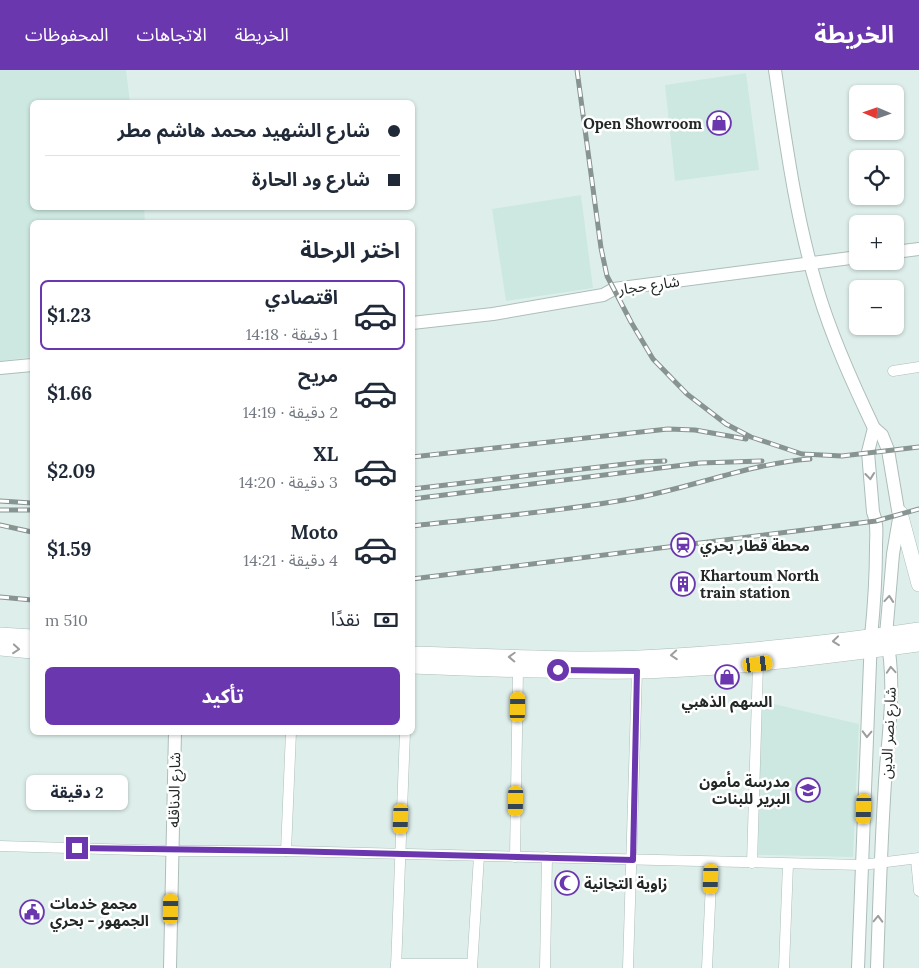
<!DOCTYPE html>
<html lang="ar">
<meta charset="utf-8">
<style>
body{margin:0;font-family:Lora,"Noto Sans Arabic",serif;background:#f6f6f7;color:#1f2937;direction:rtl;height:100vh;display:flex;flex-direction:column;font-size:19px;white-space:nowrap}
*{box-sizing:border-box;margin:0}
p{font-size:16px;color:#747a83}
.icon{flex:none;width:28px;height:28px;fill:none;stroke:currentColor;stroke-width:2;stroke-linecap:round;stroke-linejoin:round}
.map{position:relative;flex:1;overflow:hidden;direction:ltr}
.drawer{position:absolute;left:30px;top:150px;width:385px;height:515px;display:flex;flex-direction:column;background:#fff;border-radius:8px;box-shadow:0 1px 4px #0004;direction:rtl}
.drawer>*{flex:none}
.hud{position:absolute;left:30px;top:30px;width:385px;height:110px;border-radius:8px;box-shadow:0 1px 4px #0004;direction:rtl;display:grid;align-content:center;height:110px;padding:0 15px;background:#fff}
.needle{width:32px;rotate:272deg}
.tools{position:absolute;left:849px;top:15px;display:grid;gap:10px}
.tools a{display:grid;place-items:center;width:55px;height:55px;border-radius:8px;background:#fff;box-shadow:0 1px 4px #0004;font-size:25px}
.end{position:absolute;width:22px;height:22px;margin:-11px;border:6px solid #6b37ae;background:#fff;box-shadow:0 0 0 2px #fff}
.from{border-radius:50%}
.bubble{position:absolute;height:35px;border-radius:8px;background:#fff;box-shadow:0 1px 4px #0004;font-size:16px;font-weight:700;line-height:35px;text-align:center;direction:rtl}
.car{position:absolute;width:15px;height:30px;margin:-15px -8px;border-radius:6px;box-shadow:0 0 4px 1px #0007;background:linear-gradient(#f5c518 24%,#345 0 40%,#f5c518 0 76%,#345 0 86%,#f5c518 0)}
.hud b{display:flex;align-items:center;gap:18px;height:48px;font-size:19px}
.hud b+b{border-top:1px solid #e0e1e3}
.hud i{width:12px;height:12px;background:#1f2937}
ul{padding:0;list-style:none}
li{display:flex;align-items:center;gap:15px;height:70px;margin:0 10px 8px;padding:0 5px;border:2px solid transparent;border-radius:8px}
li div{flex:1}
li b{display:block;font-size:19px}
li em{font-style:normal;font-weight:700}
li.selected{border-color:#6b37ae}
li>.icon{width:45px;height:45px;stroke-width:1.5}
h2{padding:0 15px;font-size:22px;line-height:60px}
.pay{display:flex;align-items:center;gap:12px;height:55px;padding:0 15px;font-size:19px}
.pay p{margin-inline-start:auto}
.action{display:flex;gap:10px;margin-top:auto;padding:10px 15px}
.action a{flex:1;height:58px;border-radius:8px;background:#6b37ae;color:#fff;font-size:20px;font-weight:700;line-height:58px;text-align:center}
header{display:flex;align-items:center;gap:30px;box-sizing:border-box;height:70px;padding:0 25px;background:#6b37ae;color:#fff}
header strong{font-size:24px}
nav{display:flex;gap:28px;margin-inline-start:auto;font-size:18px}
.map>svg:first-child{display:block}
.built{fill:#cde8e1}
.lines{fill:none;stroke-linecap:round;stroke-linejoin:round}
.minor-casing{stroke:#adbeba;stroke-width:11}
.tertiary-casing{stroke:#adbeba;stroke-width:14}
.primary-casing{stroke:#adbeba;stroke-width:16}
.minor{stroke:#fff;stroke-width:10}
.tertiary{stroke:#fff;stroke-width:12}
.primary{stroke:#fff;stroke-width:15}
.rail-casing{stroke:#879491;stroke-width:5}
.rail{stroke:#fff;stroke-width:3;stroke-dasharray:9;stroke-linecap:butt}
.oneway{stroke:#9b9e9d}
.route{stroke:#6b37ae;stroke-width:6}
.labels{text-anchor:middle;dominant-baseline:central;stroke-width:5;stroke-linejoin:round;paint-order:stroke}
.poi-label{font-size:15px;font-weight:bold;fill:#212826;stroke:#fff;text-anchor:start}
.street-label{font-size:15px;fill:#212826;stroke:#fff}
</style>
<header>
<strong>الخريطة</strong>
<nav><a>الخريطة</a><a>الاتجاهات</a><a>المحفوظات</a></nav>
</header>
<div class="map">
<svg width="919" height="898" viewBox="0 0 919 898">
<rect width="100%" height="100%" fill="#deefeb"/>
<g class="built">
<path d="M 0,0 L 126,0 L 130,32 L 32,32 L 32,138 L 144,138 L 145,152 L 32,152 L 32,287 L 0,291 Z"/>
<path d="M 746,3 L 759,100 L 675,111 L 665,15 Z"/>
<path d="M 581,125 L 593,218 L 506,231 L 492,139 Z"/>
<path d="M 761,631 L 859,654 L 853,787 L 758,785 Z"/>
</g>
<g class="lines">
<g class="minor-casing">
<g id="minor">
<path d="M 893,301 L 919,297"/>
<path d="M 0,776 L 172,781 L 286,781 L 862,795 L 919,788"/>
<path d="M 286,781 L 291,662"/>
<path d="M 515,787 L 518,600"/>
<path d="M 916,789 L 919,821"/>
<path d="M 752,793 L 758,594"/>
<path d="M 396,894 L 472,894"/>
<path d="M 396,898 L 405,662"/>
<path d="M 472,898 L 479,786"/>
<path d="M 545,898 L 547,787"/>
<path d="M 628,898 L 637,601"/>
<path d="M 707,898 L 712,792"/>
<path d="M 784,898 L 788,794"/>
</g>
</g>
<g class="tertiary-casing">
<g id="tertiary">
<path d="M 775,0 C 786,74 796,149 818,221 C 832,268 853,314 874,358 L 882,365 L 888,380 L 898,440 L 900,443 L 893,484 L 886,565 C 897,613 888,664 885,712 C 881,774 879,836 877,898"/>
<path d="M 895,182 L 919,179"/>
<path d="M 412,253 L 493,244 L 603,225 L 614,219 L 858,187"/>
<path d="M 0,298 L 32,295"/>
<path d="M 170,898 L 175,662"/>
<path d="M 858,898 L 871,567 C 874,537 876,507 876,477 C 876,465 878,454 873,442 L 868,382 L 874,358"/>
</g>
</g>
<g class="primary-casing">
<g id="primary">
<path d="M 900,443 L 919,514"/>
<path d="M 0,565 L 32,567"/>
<path d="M 0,578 L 32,581"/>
<path d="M 412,584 C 488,586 564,591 640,588 C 733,583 827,574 919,560"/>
<path d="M 412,596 C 487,599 562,602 636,601 C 731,599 825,586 919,574"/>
</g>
</g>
<use href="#minor" class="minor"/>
<use href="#tertiary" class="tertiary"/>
<use href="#primary" class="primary"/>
<g class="rail-casing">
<g id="rail">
<path d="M 577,0 L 601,178 L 607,206 L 631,252 L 653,289 L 687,324 L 726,354 L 751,367 L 802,384 L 842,386 L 919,377"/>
<path d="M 412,387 L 668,359 L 695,360 L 746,369"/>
<path d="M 412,419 L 642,392 L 665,391"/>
<path d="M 412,429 L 700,393 L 762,391"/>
<path d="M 0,431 L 32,433"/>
<path d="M 0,440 L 32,440"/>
<path d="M 0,455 L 32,462"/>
<path d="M 412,456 C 483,448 554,442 624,430 C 687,420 746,394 810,389"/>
<path d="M 412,509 L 876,451 L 919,439"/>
<path d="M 0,527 L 32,530"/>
</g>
</g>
<use href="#rail" class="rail"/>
</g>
<defs><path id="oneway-chevron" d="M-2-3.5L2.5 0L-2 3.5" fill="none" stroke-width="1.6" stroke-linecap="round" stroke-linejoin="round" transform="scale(1.25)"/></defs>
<g class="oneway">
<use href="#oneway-chevron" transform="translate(870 406) rotate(84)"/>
<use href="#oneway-chevron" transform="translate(889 529) rotate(-85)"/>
<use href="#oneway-chevron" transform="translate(836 571) rotate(174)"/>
<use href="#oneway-chevron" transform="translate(16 579) rotate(5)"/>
<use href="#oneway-chevron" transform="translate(674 585) rotate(176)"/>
<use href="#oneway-chevron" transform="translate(512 587) rotate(-178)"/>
<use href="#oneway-chevron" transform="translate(891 600) rotate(-94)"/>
<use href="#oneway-chevron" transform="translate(867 664) rotate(92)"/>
<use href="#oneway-chevron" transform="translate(878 849) rotate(-88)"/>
</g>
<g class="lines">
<path class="route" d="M 77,778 L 286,781 L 633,790 L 637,601 L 558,600"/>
</g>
<defs>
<g id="shop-ring" transform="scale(1.25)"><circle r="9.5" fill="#fff" stroke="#6b37ae" stroke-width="1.5"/><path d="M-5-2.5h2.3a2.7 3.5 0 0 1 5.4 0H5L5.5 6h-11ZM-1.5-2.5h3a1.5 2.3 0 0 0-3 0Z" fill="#6b37ae"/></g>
<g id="station-ring" transform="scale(1.25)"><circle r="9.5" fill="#fff" stroke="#6b37ae" stroke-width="1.5"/><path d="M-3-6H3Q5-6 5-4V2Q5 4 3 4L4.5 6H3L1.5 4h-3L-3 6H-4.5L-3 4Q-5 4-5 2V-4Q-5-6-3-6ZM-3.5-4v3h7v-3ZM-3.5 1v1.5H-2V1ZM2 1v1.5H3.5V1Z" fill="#6b37ae"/></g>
<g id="building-ring" transform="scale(1.25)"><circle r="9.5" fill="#fff" stroke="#6b37ae" stroke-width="1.5"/><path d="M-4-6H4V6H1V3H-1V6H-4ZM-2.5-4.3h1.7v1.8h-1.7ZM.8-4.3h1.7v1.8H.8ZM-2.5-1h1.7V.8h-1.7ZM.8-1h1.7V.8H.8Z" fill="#6b37ae"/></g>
<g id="school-ring" transform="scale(1.25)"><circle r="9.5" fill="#fff" stroke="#6b37ae" stroke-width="1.5"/><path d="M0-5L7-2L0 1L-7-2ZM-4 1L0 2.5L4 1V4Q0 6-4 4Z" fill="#6b37ae"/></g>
<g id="mosque-ring" transform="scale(1.25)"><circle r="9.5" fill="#fff" stroke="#6b37ae" stroke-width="1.5"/><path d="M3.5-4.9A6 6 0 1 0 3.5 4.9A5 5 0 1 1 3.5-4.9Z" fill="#6b37ae"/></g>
<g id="civic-ring" transform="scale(1.25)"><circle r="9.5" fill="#fff" stroke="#6b37ae" stroke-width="1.5"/><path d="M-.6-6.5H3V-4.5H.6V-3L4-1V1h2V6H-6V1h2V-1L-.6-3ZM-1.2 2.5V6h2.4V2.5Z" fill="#6b37ae"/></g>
</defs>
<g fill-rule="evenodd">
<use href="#shop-ring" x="719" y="53"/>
<use href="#station-ring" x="683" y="475"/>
<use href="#building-ring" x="683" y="514"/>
<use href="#shop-ring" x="727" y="607"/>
<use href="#school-ring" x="808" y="720"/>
<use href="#mosque-ring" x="567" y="813"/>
<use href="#civic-ring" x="32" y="842"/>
</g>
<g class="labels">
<g class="poi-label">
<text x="702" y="53" text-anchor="end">Open Showroom</text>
<text x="700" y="475">محطة قطار بحري</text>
<text x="700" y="505">Khartoum North<tspan x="700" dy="17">train station</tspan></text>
<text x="727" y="631" text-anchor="middle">السهم الذهبي</text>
<text x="790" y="711" text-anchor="end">مدرسة مأمون<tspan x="790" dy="17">البرير للبنات</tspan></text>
<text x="584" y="813">زاوية التجانية</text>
<text x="50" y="833">مجمع خدمات<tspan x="50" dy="17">الجمهور - بحري</tspan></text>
</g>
<g class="street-label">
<text transform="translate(649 215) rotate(-8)">شارع حجار</text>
<text transform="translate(888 663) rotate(-87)">شارع نصر الدين</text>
<text transform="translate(174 720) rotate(-89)">شارع الدناقله</text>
</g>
</g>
</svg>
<div class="tools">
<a><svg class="needle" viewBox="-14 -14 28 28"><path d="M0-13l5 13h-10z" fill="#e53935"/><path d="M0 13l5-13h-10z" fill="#747a83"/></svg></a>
<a><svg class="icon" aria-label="locate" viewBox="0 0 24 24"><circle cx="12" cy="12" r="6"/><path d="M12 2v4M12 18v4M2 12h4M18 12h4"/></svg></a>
<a>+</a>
<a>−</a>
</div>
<i class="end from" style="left:558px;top:600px"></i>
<i class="end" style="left:77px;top:778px"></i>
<div class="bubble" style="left:26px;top:705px;width:102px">2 دقيقة</div>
<i class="car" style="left:758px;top:594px;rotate:83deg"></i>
<i class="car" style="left:518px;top:637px;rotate:1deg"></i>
<i class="car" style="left:516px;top:731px;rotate:181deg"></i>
<i class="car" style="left:864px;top:739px;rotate:182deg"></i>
<i class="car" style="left:401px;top:749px;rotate:182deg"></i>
<i class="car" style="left:711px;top:809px;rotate:182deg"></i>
<i class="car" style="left:171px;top:839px;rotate:1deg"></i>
<div class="hud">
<b><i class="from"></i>شارع الشهيد محمد هاشم مطر</b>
<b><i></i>شارع ود الحارة</b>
</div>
<section class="drawer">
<h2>اختر الرحلة</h2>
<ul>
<li class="selected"><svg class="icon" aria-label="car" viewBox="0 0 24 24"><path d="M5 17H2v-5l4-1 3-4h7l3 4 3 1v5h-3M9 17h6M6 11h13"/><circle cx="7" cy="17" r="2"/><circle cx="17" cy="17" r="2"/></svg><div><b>اقتصادي</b><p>1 دقيقة · 14:18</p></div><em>$1.23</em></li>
<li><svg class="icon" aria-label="car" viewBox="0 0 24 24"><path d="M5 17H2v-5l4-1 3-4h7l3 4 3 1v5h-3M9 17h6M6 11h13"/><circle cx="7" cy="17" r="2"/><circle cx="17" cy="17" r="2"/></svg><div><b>مريح</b><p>2 دقيقة · 14:19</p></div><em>$1.66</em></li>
<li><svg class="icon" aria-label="car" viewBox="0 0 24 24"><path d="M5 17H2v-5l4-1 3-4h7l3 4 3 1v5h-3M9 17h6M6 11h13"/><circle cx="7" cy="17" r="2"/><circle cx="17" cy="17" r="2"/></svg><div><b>XL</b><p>3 دقيقة · 14:20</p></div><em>$2.09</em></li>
<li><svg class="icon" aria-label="car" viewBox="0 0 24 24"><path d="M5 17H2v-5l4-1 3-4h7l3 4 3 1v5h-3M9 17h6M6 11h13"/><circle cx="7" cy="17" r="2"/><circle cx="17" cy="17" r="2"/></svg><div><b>Moto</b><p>4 دقيقة · 14:21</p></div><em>$1.59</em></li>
</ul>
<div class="pay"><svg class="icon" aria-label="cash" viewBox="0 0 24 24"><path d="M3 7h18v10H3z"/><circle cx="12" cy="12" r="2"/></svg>نقدًا<p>510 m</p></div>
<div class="action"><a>تأكيد</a></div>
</section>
</div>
